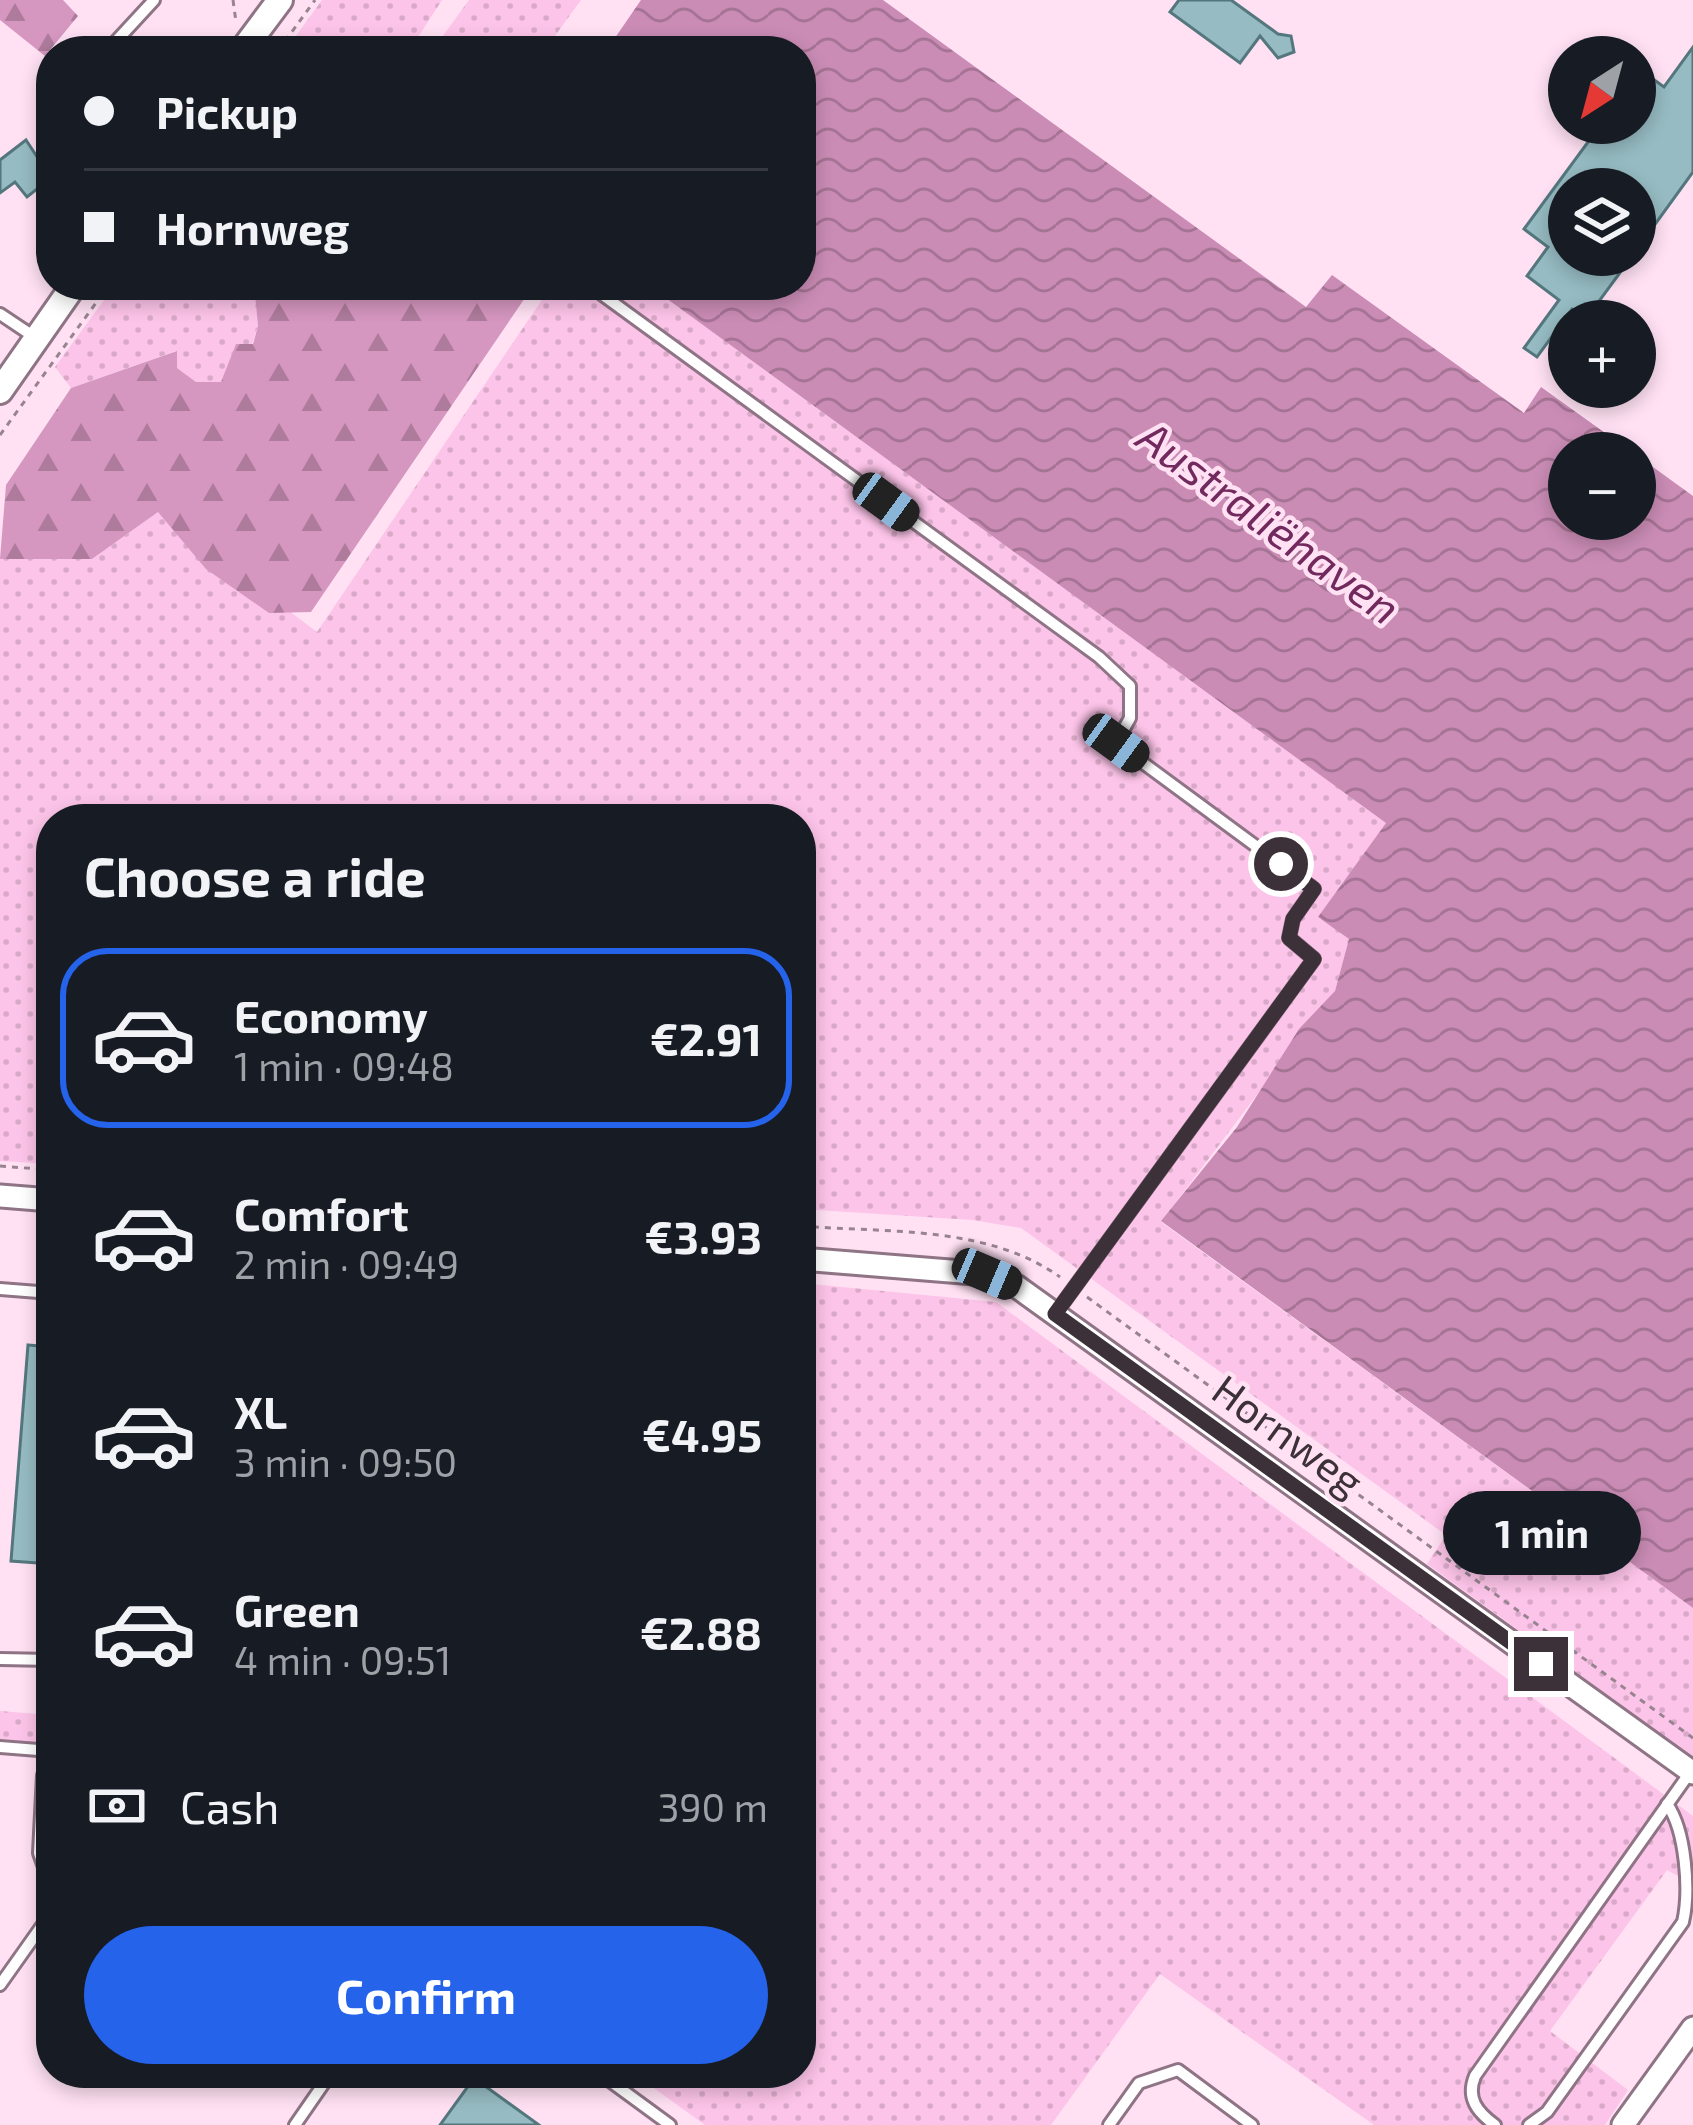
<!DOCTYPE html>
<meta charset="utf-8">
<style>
body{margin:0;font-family:"Exo 2",sans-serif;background:#242831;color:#f1f3f6;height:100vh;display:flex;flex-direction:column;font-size:45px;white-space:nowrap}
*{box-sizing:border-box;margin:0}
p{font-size:39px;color:#9ea1a6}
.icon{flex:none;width:66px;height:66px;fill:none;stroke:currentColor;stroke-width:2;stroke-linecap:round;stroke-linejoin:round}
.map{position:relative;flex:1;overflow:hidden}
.sheet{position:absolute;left:36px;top:804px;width:780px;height:1284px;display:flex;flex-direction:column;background:#171b24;border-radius:48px;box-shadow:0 6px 18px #0003}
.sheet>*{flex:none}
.banner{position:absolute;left:36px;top:36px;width:780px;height:264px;border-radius:48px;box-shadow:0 6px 18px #0003;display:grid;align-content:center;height:264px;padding:0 48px;background:#171b24}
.needle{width:78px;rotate:216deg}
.buttons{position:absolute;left:1548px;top:36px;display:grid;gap:24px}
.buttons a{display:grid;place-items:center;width:108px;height:108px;border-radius:50%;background:#171b24;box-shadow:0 6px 18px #0003;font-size:60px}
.end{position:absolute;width:54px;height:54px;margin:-27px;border:15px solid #3c3138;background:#fff;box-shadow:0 0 0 6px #fff}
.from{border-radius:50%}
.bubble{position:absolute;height:84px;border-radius:42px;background:#171b24;box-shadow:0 6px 18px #0003;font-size:39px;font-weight:700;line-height:84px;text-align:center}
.car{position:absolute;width:36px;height:72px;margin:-36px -18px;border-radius:15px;box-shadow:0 0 9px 3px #0007;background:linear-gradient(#222 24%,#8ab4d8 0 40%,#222 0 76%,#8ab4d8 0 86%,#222 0)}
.banner b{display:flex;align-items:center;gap:42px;height:114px;font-size:45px}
.banner b+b{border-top:3px solid #363941}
.banner i{width:30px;height:30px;background:#f1f3f6}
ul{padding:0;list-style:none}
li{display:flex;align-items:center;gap:36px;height:180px;margin:0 24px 18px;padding:0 24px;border:6px solid transparent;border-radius:48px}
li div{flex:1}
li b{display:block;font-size:45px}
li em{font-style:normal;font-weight:700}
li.on{border-color:#2563eb}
li>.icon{width:108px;height:108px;stroke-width:1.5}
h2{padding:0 48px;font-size:54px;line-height:144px}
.pay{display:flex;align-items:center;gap:30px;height:132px;padding:0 48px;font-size:45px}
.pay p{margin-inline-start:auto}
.button{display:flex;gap:24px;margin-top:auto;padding:24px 48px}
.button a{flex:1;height:138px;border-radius:72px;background:#2563eb;color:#fff;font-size:48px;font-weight:700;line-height:138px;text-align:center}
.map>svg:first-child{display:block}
.grass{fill:url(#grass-dots)}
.forest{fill:url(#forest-firs)}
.water{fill:url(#water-waves)}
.building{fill:#96bbc2;stroke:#54777e;stroke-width:3}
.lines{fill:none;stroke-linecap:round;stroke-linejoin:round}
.service-casing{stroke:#8e7485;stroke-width:16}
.minor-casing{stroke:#8e7485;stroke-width:27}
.tertiary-casing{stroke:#8e7485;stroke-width:30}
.path{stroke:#988491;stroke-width:3;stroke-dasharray:6 6;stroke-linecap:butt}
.service{stroke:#fff;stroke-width:10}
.minor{stroke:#fff;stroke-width:21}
.tertiary{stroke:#fff;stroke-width:24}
.route{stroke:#3c3138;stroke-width:15}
.labels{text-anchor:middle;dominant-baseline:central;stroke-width:9;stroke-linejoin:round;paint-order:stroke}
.street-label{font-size:42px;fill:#3c3138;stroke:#ffe1f3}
.water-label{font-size:45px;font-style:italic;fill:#72295d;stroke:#ffe1f3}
</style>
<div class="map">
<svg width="1693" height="2125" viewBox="0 0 1693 2125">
<defs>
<pattern id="grass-dots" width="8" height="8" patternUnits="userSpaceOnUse" patternTransform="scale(3)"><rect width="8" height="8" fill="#fdc4e9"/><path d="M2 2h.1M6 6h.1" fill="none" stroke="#daa9c9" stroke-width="1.8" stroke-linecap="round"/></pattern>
<pattern id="forest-firs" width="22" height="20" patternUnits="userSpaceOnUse" patternTransform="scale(3)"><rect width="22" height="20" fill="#d596bf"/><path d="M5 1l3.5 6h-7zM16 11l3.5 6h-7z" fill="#ae7b9c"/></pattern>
<pattern id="water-waves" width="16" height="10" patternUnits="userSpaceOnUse" patternTransform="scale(3)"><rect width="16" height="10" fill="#ca8cb5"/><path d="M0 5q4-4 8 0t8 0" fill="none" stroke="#a57394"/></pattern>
</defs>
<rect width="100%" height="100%" fill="#ffe1f3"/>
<g class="grass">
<path d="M 322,0 L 442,0 L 409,51 L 285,51 Z"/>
<path d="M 469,0 L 581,0 L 544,51 L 432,51 Z"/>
<path d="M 115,285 L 254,285 L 258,326 L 252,344 L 236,344 L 222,382 L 196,382 L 177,368 L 176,351 L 71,388 L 55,367 Z"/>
<path d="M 552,285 L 648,285 L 1387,823 L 1319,916 L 1349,939 L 1335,991 L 1161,1222 L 1693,1608 L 1693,1757 L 1427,1564 L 1446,1535 L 1021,1228 L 972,1220 L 801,1209 L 801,819 L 51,819 L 51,1164 L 0,1161 L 0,559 L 92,559 L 158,512 L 317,632 Z"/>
<path d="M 801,1283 L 996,1302 L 1693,1816 L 1693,1878 L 1687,1881 L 1667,1870 L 1550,2031 L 1628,2090 L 1605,2125 L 1374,2125 L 1160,1974 L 1051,2125 L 705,2125 L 633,2073 L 801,2073 Z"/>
<path d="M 0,1711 L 51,1715 L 51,1744 L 0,1739 Z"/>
</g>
<g class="forest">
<path d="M 0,0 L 63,0 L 78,16 L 45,56 L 0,20 Z"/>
<path d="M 254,285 L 308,285 L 323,294 L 331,285 L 522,285 L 529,292 L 311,612 L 269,613 L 206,569 L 158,512 L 92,559 L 0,559 L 6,485 L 71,388 L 177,351 L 177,368 L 196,382 L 221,382 L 236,344 L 253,344 L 258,326 Z"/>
</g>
<path class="water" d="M 641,0 L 883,0 L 1306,307 L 1332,275 L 1524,413 L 1541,387 L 1633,453 L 1569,453 L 1569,519 L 1635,519 L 1635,454 L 1693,496 L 1693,1608 L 1161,1221 L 1237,1127 L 1299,1029 L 1335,991 L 1349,939 L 1318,917 L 1386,823 L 648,285 L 801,285 L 801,51 L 606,51 Z"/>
<g class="building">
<path d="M 1179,0 L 1231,0 L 1278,34 L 1291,36 L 1294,52 L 1278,58 L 1260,36 L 1240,63 L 1170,12 Z"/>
<path d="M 1693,47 L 1693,172 L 1635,252 L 1635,189 L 1569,189 L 1569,255 L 1633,255 L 1586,319 L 1572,309 L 1537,357 L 1524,348 L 1559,300 L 1527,276 L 1548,247 L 1524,229 L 1602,123 L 1635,123 L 1635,66 L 1664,87 Z"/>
<path d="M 26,140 L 51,178 L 27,197 L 15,182 L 0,193 L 0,160 Z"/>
<path d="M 28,1345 L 51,1347 L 51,1564 L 11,1561 Z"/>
<path d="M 474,2078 L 539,2125 L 440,2125 Z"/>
</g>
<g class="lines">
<g class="service-casing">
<g id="service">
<path d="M 107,51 L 154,0"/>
<path d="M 589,285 L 1099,657 L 1130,686 L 1130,718 L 1116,743 L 1314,889 L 1293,919 L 1289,938 L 1314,959 L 1055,1314"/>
<path d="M 0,314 L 36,338"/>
<path d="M 0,1289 L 51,1293"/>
<path d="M 0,1659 L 51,1660"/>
<path d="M 0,1747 L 51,1751"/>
<path d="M 51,1776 L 43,1775 L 39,1853 L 51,1887"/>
<path d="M 0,1985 L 51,1913"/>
<path d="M 599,2073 L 670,2125"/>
<path d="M 295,2125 L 331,2073"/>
<path d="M 1109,2125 L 1139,2083 L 1178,2070 L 1252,2125"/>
<path d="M 1495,2125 C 1477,2112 1466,2098 1475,2076 L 1691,1771"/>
<path d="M 1529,2125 L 1547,2112 L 1683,1922 C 1690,1891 1686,1831 1667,1804"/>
</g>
</g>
<g class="minor-casing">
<g id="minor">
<path d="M 0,1196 L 51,1200"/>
<path d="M 801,1259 L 987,1274 L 1016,1286 L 1693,1773"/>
<path d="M 1623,2125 L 1693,2028"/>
</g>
</g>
<g class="tertiary-casing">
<g id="tertiary">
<path d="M 242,51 L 280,0"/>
<path d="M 0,391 L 74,285"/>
</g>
</g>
<g class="path">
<path d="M 233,0 L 236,22"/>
<path d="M 278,51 L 315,0"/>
<path d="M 0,435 L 109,285"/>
<path d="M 0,1166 L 51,1170"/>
<path d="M 801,1226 C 887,1233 987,1225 1060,1277"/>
<path d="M 1087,1297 L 1693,1738"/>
</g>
<use href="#service" class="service"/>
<use href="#minor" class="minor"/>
<use href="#tertiary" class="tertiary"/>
</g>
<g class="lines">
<path class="route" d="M 1281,864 L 1314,889 L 1293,919 L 1289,938 L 1314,959 L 1055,1314 L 1541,1664"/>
</g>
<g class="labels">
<g class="street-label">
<text transform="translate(1289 1434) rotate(36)">Hornweg</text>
</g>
<g class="water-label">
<text transform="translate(1270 521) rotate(36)">Australiëhaven</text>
</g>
</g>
</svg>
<div class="buttons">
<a><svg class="needle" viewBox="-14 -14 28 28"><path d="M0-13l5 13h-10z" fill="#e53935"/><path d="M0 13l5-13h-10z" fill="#9ea1a6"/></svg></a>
<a><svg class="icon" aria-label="layers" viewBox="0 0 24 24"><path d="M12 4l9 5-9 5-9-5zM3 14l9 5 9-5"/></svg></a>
<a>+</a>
<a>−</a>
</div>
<i class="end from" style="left:1281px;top:864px"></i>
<i class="end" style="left:1541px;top:1664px"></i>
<div class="bubble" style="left:1443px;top:1491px;width:198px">1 min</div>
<i class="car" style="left:886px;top:502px;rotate:126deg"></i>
<i class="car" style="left:1116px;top:743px;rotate:126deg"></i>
<i class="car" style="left:987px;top:1274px;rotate:113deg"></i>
<div class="banner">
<b><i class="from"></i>Pickup</b>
<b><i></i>Hornweg</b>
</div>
<section class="sheet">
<h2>Choose a ride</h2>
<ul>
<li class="on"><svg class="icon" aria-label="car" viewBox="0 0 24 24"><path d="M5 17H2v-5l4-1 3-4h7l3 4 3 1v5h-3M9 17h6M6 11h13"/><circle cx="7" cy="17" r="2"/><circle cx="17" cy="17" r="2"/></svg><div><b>Economy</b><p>1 min · 09:48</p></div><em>€2.91</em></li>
<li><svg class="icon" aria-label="car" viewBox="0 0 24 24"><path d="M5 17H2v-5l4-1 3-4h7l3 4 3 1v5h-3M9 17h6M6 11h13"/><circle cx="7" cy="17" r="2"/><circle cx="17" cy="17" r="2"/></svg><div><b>Comfort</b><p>2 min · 09:49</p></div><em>€3.93</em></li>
<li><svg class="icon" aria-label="car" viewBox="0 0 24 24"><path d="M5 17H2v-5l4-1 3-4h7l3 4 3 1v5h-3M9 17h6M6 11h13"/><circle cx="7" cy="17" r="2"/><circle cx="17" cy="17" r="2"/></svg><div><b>XL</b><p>3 min · 09:50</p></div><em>€4.95</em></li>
<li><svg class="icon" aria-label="car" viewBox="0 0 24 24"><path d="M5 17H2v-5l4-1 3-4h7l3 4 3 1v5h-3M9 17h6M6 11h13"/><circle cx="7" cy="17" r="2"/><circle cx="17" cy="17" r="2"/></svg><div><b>Green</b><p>4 min · 09:51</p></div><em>€2.88</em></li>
</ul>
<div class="pay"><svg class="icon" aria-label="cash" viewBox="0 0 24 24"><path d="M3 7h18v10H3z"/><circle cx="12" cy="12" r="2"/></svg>Cash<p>390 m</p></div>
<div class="button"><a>Confirm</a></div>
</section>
</div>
